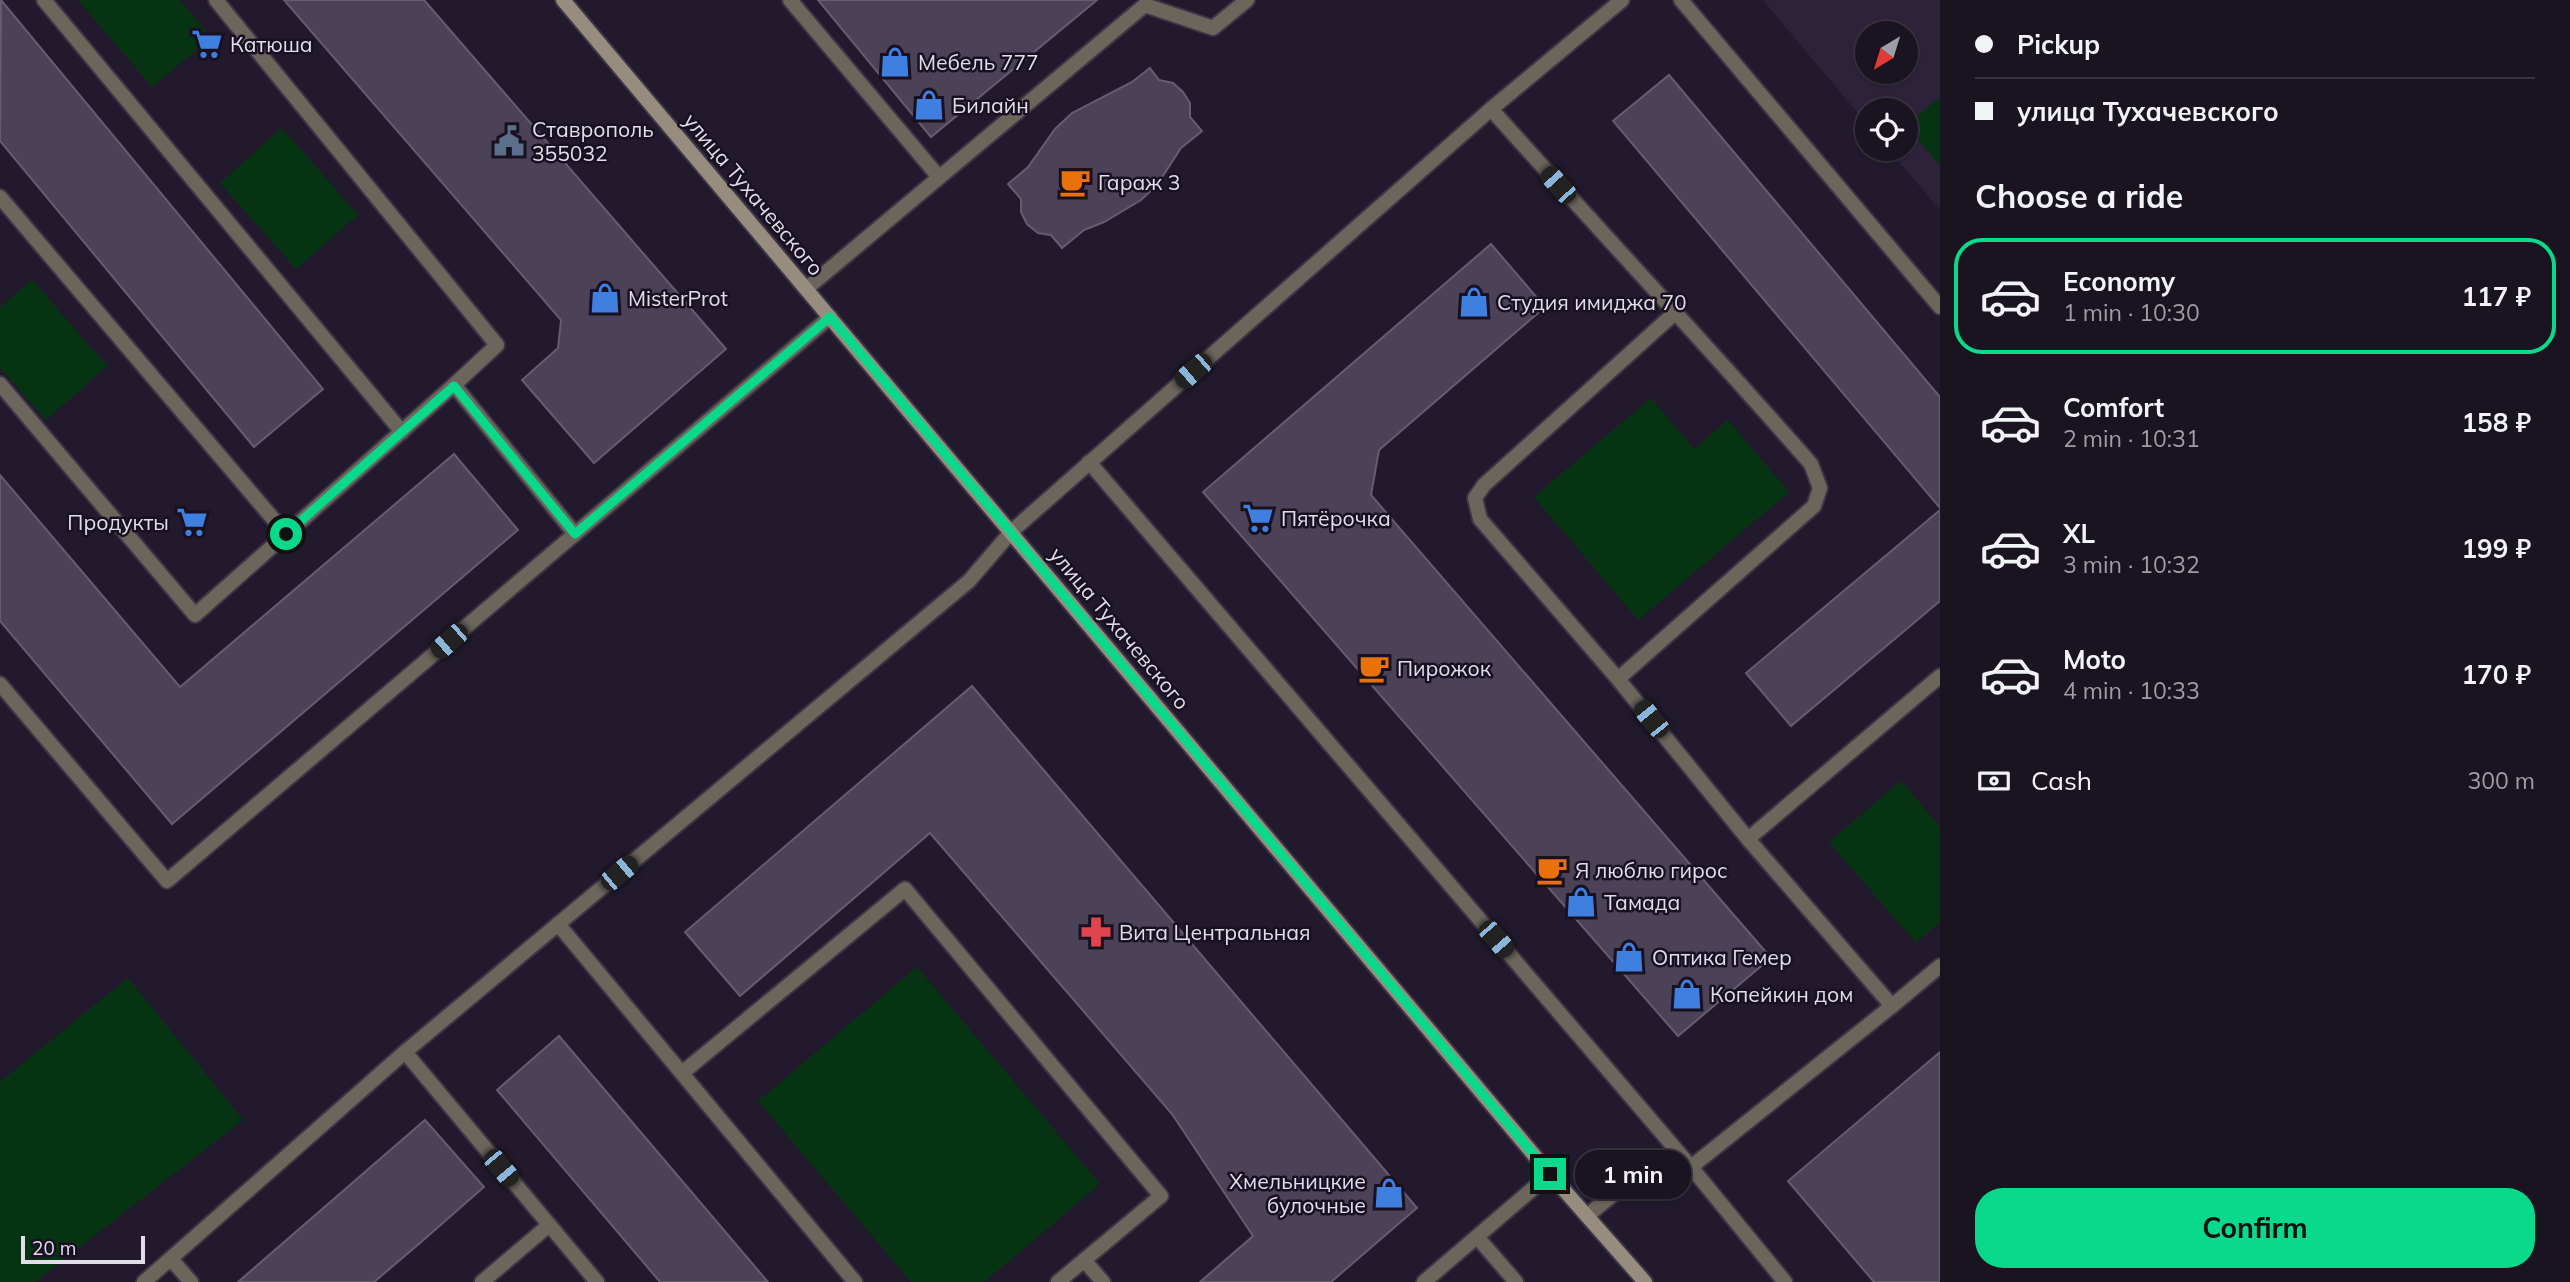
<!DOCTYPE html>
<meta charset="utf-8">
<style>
body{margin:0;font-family:Mulish,sans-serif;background:#231d2a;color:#f1f3f6;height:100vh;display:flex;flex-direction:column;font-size:26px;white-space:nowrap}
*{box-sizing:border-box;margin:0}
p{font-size:23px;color:#9f9ea5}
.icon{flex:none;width:38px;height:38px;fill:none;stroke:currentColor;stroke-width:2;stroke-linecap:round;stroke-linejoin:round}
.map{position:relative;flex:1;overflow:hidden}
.drawer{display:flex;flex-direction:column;background:#1a1421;width:630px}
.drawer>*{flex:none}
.guide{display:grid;align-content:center;height:154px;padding:0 35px;background:#1a1421}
.needle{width:46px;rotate:218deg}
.controls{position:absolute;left:1855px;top:21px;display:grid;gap:14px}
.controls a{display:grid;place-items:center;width:63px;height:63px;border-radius:50%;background:#1a1421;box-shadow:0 2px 5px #0004,0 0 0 2px #38333f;font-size:35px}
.scale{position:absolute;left:21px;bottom:18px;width:124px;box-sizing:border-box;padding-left:7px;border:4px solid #e2dde9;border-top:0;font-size:19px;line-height:24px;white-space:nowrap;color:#e2dde9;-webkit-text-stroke:5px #191122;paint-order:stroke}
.end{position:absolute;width:32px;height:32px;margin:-16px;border:9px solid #08d98b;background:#111;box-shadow:0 0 0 4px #111}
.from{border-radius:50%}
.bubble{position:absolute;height:49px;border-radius:24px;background:#1a1421;box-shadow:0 2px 5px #0004,0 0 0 2px #38333f;font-size:23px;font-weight:700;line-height:49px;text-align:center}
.car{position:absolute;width:21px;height:42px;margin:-21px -10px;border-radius:9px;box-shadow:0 0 5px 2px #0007;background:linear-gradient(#222 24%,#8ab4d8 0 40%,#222 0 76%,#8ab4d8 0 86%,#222 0)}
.guide b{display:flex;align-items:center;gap:24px;height:66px;font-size:26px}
.guide b+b{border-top:2px solid #38333f}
.guide i{width:18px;height:18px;background:#f1f3f6}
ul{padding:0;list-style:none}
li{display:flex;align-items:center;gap:21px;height:116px;margin:0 14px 10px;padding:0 21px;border:4px solid transparent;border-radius:28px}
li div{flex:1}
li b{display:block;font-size:26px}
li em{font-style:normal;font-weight:700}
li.on{border-color:#08d98b}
li>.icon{width:63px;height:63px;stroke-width:1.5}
h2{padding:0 35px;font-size:32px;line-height:84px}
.pay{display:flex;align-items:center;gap:18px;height:77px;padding:0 35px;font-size:26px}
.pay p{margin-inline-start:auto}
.button{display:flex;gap:14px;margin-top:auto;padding:14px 35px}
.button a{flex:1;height:80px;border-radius:28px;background:#08d98b;color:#111;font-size:28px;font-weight:700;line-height:80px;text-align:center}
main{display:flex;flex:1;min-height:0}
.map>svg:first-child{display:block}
.built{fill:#2d223a;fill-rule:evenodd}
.green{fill:#063413}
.building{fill:#4b4257;stroke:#655c71;stroke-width:2}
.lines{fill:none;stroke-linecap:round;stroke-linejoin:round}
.lane-casing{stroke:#3d3546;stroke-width:18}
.street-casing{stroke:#3d3546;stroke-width:18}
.secondary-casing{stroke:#3d3546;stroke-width:18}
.lane{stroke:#6b655c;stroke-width:14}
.street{stroke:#6b655c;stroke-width:14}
.secondary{stroke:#978d7f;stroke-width:14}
.route{stroke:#08d98b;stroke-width:9}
.labels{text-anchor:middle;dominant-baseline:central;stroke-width:5;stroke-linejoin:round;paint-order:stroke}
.poi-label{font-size:21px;fill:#e2dde9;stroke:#191122;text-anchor:start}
.street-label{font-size:21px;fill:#e2dde9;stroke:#191122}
</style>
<main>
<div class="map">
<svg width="1940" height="1282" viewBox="0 0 1940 1282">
<rect width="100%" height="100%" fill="#221a2c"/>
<path class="built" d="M 1763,0 L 1940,0 L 1940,210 L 1888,149 L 1906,149 L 1906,110 L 1867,110 L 1867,124 ZM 1867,33 L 1906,33 L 1906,72 L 1867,72 Z"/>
<g class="green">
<path d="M 78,0 L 180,0 L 211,37 L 152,87 Z"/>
<path d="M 1940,97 L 1940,166 L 1906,125 Z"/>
<path d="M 282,128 L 358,215 L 296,269 L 220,183 Z"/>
<path d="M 32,280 L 107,366 L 46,420 L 0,368 L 0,307 Z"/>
<path d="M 1651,398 L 1694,449 L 1728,420 L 1789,492 L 1638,620 L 1534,497 Z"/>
<path d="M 1901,781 L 1940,827 L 1940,922 L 1916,943 L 1829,842 Z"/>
<path d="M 917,967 L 1100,1184 L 984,1282 L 911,1282 L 758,1101 Z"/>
<path d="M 128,978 L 243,1120 L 35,1282 L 0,1282 L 0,1082 Z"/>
</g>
<g class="building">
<path d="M 1,0 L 323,389 L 254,447 L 0,141 Z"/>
<path d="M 284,0 L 424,0 L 726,349 L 594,463 L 522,380 L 558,348 L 561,320 Z"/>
<path d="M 818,0 L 1097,0 L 931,137 Z"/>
<path d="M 1150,68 L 1159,80 L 1173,83 L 1183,92 L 1190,103 L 1190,117 L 1202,131 L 1181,148 L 1157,185 L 1141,200 L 1104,222 L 1084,230 L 1062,248 L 1051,235 L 1038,233 L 1027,224 L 1021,212 L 1021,199 L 1008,184 L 1028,167 L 1055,129 L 1072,113 L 1132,82 Z"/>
<path d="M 1669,75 L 1940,397 L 1940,508 L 1613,121 Z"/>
<path d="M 1491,244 L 1545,307 L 1379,450 L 1371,495 L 1771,958 L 1678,1036 L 1203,492 Z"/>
<path d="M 454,454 L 518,530 L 172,824 L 0,621 L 0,475 L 180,687 Z"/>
<path d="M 1940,510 L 1940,601 L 1791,726 L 1746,673 Z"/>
<path d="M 972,686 L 1417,1208 L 1331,1282 L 1200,1282 L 1253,1236 L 1172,1114 L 930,833 L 740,996 L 685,932 Z"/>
<path d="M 559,1036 L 768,1282 L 660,1282 L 497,1090 Z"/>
<path d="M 1940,1052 L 1940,1282 L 1874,1282 L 1788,1181 Z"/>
<path d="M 425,1120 L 484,1187 L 420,1243 L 374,1282 L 238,1282 Z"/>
</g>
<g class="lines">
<g class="lane-casing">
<g id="lane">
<path d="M 44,0 L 402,432"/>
<path d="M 216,0 L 497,345 L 454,385"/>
<path d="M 790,0 L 938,176"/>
<path d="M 1681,0 L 1940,307"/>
<path d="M 1491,109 C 1597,228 1706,344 1811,464 L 1820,488 L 1814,506 L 1618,679 L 1748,839 L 1940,676"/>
<path d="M 0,197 L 286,534"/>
<path d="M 806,289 L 1145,5 L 1213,28 L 1247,0"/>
<path d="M 0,384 L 195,615 L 454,385 L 575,534"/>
<path d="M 1089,462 L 1691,1167 L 1785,1282"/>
<path d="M 1618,679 L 1480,519 L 1475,498 L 1484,485 L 1677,311"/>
<path d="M 0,684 L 167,881 L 830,317"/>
<path d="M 558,924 L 855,1282"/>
<path d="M 1892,1006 L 1940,966"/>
<path d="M 405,1052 L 597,1282"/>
<path d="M 682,1073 L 905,889 L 1161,1196 L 1058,1282"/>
<path d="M 1587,1216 L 1617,1191 L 1691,1167 L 1892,1006 L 1748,839"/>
<path d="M 1478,1238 L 1516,1282"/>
<path d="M 171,1259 L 191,1282"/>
<path d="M 1084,1260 L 1103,1282"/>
<path d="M 144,1282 L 405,1052 L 969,581 L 1012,531"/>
<path d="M 482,1282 L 548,1226"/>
<path d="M 1424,1282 L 1550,1174"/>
</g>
</g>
<g class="street-casing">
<path id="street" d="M 1012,531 L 1491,109 L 1622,0"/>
</g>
<g class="secondary-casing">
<path id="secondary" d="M 563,0 L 1550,1174 L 1645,1282"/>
</g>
<use href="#lane" class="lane"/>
<use href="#street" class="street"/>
<use href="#secondary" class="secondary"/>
</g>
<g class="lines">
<path class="route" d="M 286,534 L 454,386 L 575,534 L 830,317 L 1550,1174"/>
</g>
<defs>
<g id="supermarket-bare" transform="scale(2.415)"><path d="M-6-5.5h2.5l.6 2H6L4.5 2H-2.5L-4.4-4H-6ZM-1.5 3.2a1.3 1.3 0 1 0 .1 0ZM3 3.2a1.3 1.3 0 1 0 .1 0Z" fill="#3f7fe0" stroke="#191122" stroke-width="2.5" paint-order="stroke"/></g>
<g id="shop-bare" transform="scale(2.415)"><path d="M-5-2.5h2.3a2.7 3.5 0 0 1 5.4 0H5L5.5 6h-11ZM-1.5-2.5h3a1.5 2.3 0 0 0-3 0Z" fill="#3f7fe0" stroke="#191122" stroke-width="2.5" paint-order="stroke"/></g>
<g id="civic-bare" transform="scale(2.415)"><path d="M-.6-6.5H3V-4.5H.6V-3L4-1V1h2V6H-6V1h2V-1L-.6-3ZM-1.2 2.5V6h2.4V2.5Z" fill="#5c6f8a" stroke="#191122" stroke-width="2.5" paint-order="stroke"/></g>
<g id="cafe-bare" transform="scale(2.415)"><path d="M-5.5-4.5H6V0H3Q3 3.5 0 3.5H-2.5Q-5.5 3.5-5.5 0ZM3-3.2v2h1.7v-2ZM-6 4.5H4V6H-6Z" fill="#e8710a" stroke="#191122" stroke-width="2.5" paint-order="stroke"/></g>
<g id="pharmacy-bare" transform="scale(2.415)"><path d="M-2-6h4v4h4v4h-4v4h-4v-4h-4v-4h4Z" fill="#e0444e" stroke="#191122" stroke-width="2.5" paint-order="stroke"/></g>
</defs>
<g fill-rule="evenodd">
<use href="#supermarket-bare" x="207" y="44"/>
<use href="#shop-bare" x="895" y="62"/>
<use href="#shop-bare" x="929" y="105"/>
<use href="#civic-bare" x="509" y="141"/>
<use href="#cafe-bare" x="1075" y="182"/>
<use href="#shop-bare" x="605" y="298"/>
<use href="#shop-bare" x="1474" y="302"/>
<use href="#supermarket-bare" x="1258" y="518"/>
<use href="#supermarket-bare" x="192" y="522"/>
<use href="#cafe-bare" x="1374" y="668"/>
<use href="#cafe-bare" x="1552" y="870"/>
<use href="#shop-bare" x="1581" y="902"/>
<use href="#pharmacy-bare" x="1096" y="932"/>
<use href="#shop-bare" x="1629" y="957"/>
<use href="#shop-bare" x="1687" y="994"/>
<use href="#shop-bare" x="1389" y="1193"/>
</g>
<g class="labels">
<g class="poi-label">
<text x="230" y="44">Катюша</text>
<text x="918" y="62">Мебель 777</text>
<text x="952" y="105">Билайн</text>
<text x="532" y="129">Ставрополь<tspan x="532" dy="24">355032</tspan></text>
<text x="1098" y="182">Гараж 3</text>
<text x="628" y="298">MisterProt</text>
<text x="1497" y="302">Студия имиджа 70</text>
<text x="1281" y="518">Пятёрочка</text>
<text x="169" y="522" text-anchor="end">Продукты</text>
<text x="1397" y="668">Пирожок</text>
<text x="1575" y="870">Я люблю гирос</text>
<text x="1604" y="902">Тамада</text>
<text x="1119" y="932">Вита Центральная</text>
<text x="1652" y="957">Оптика Гемер</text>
<text x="1710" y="994">Копейкин дом</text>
<text x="1366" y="1181" text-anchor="end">Хмельницкие<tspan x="1366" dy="24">булочные</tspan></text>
</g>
<g class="street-label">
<text transform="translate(754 194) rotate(50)">улица Тухачевского</text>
<text transform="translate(1120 628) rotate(50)">улица Тухачевского</text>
</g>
</g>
</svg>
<div class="controls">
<a><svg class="needle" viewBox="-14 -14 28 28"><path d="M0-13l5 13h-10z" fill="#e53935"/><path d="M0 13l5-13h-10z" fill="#9f9ea5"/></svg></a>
<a><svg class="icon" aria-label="locate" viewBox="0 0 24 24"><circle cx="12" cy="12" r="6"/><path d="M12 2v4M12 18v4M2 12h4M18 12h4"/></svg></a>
</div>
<div class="scale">20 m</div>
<i class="end from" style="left:286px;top:534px"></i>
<i class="end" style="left:1550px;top:1174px"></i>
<div class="bubble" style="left:1575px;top:1150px;width:116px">1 min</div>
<i class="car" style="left:1558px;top:185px;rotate:318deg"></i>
<i class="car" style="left:1193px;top:371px;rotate:229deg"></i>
<i class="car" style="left:449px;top:641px;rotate:229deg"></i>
<i class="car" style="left:1651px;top:719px;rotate:321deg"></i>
<i class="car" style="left:619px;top:873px;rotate:50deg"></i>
<i class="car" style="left:1496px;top:939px;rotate:139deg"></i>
<i class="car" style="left:501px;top:1168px;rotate:140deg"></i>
</div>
<section class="drawer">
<div class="guide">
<b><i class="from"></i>Pickup</b>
<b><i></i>улица Тухачевского</b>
</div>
<h2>Choose a ride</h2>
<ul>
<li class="on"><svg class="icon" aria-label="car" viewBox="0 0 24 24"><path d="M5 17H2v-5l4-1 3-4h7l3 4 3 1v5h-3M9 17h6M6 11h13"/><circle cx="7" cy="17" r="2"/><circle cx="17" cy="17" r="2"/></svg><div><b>Economy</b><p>1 min · 10:30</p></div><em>117 ₽</em></li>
<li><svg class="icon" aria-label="car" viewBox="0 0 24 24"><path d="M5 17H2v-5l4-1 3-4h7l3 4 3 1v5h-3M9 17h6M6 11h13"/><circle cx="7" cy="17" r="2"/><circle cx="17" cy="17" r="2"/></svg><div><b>Comfort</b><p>2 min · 10:31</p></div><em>158 ₽</em></li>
<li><svg class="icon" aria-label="car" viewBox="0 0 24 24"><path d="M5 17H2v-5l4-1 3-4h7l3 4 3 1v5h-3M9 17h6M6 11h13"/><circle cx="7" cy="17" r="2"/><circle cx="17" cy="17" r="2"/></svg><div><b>XL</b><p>3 min · 10:32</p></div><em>199 ₽</em></li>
<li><svg class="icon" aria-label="car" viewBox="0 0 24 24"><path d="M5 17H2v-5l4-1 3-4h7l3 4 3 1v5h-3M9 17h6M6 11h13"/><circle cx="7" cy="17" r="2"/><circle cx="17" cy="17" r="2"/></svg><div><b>Moto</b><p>4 min · 10:33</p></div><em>170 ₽</em></li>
</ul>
<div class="pay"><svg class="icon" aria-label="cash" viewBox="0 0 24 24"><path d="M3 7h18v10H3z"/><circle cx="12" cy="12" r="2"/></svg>Cash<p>300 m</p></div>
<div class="button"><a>Confirm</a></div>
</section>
</main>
